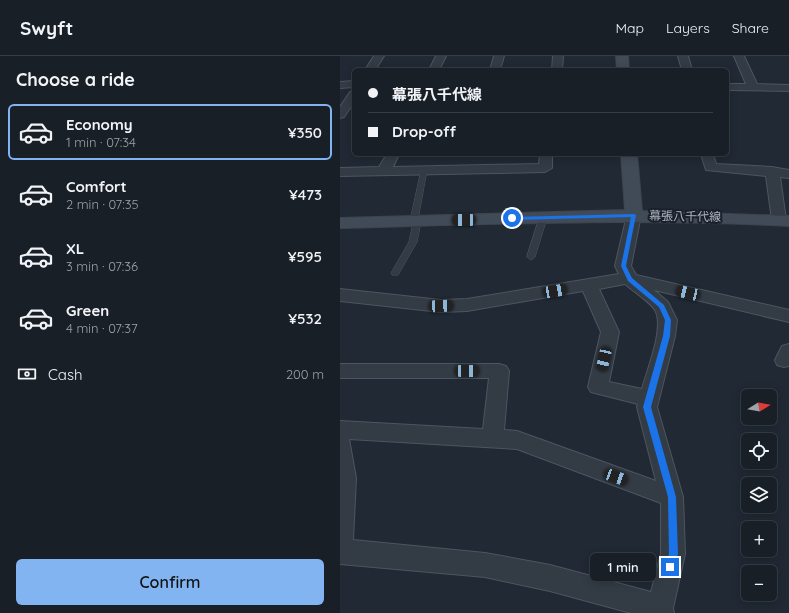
<!DOCTYPE html>
<meta charset="utf-8">
<style>
body{margin:0;font-family:Quicksand,"Noto Sans JP",sans-serif;background:#21272f;color:#f1f3f6;height:100vh;display:flex;flex-direction:column;font-size:15px;white-space:nowrap}
*{box-sizing:border-box;margin:0}
p{font-size:13px;color:#9fa2a7}
.icon{flex:none;width:22px;height:22px;fill:none;stroke:currentColor;stroke-width:2;stroke-linecap:round;stroke-linejoin:round}
.map{position:relative;flex:1;overflow:hidden}
.details{display:flex;flex-direction:column;background:#181f27;width:340px}
.details>*{flex:none}
.guide{position:absolute;left:12px;top:12px;width:377px;height:88px;border-radius:6px;box-shadow:0 2px 10px #0003,0 0 0 1px #363d44;display:grid;align-content:center;height:88px;padding:0 16px;background:#181f27}
.needle{width:26px;rotate:79deg}
.tools{position:absolute;left:401px;top:333px;display:grid;gap:8px}
.tools a{display:grid;place-items:center;width:36px;height:36px;border-radius:6px;background:#181f27;box-shadow:0 2px 10px #0003,0 0 0 1px #363d44;font-size:20px}
.end{position:absolute;width:18px;height:18px;margin:-9px;border:5px solid #1a73e8;background:#fff;box-shadow:0 0 0 2px #fff}
.from{border-radius:50%}
.bubble{position:absolute;height:28px;border-radius:6px;background:#181f27;box-shadow:0 2px 10px #0003,0 0 0 1px #363d44;font-size:13px;font-weight:600;line-height:28px;text-align:center}
.car{position:absolute;width:12px;height:24px;margin:-12px -6px;border-radius:5px;box-shadow:0 0 3px 1px #0007;background:linear-gradient(#222 24%,#8ab4d8 0 40%,#222 0 76%,#8ab4d8 0 86%,#222 0)}
.guide b{display:flex;align-items:center;gap:14px;height:38px;font-size:15px}
.guide b+b{border-top:1px solid #363d44}
.guide i{width:10px;height:10px;background:#f1f3f6}
ul{padding:0;list-style:none}
li{display:flex;align-items:center;gap:12px;height:56px;margin:0 8px 6px;padding:0 8px;border:2px solid transparent;border-radius:6px}
li div{flex:1}
li b{display:block;font-size:15px}
li em{font-style:normal;font-weight:600}
li.on{border-color:#82b4f2}
li>.icon{width:36px;height:36px;stroke-width:1.5}
h2{padding:0 16px;font-size:18px;line-height:48px}
.pay{display:flex;align-items:center;gap:10px;height:44px;padding:0 16px;font-size:15px}
.pay p{margin-inline-start:auto}
.cta{display:flex;gap:8px;margin-top:auto;padding:8px 16px}
.cta a{flex:1;height:46px;border-radius:6px;background:#82b4f2;color:#111;font-size:16px;font-weight:600;line-height:46px;text-align:center}
header{display:flex;align-items:center;gap:24px;box-sizing:border-box;height:56px;padding:0 20px;background:#181f27;border-bottom:1px solid #363d44}
header strong{font-size:19px}
nav{display:flex;gap:22px;margin-inline-start:auto;font-size:14px}
main{display:flex;flex:1;min-height:0}
.map>svg:first-child{display:block}
.lines{fill:none;stroke-linecap:round;stroke-linejoin:round}
.lane-casing{stroke:#4d5660;stroke-width:1}
.street-casing{stroke:#4d5660;stroke-width:2}
.secondary-casing{stroke:#3c444e;stroke-width:2}
.lane{fill:#333b45;fill-rule:evenodd}
.street{fill:#333b45;fill-rule:evenodd}
.secondary{fill:#414b57;fill-rule:evenodd}
.route{fill:#1a73e8}
.labels{text-anchor:middle;dominant-baseline:central;stroke-width:4;stroke-linejoin:round;paint-order:stroke}
.street-label{font-size:12px;fill:#adb6c2;stroke:#192029}
</style>
<header>
<strong>Swyft</strong>
<nav><a>Map</a><a>Layers</a><a>Share</a></nav>
</header>
<main>
<section class="details">
<h2>Choose a ride</h2>
<ul>
<li class="on"><svg class="icon" aria-label="car" viewBox="0 0 24 24"><path d="M5 17H2v-5l4-1 3-4h7l3 4 3 1v5h-3M9 17h6M6 11h13"/><circle cx="7" cy="17" r="2"/><circle cx="17" cy="17" r="2"/></svg><div><b>Economy</b><p>1 min · 07:34</p></div><em>¥350</em></li>
<li><svg class="icon" aria-label="car" viewBox="0 0 24 24"><path d="M5 17H2v-5l4-1 3-4h7l3 4 3 1v5h-3M9 17h6M6 11h13"/><circle cx="7" cy="17" r="2"/><circle cx="17" cy="17" r="2"/></svg><div><b>Comfort</b><p>2 min · 07:35</p></div><em>¥473</em></li>
<li><svg class="icon" aria-label="car" viewBox="0 0 24 24"><path d="M5 17H2v-5l4-1 3-4h7l3 4 3 1v5h-3M9 17h6M6 11h13"/><circle cx="7" cy="17" r="2"/><circle cx="17" cy="17" r="2"/></svg><div><b>XL</b><p>3 min · 07:36</p></div><em>¥595</em></li>
<li><svg class="icon" aria-label="car" viewBox="0 0 24 24"><path d="M5 17H2v-5l4-1 3-4h7l3 4 3 1v5h-3M9 17h6M6 11h13"/><circle cx="7" cy="17" r="2"/><circle cx="17" cy="17" r="2"/></svg><div><b>Green</b><p>4 min · 07:37</p></div><em>¥532</em></li>
</ul>
<div class="pay"><svg class="icon" aria-label="cash" viewBox="0 0 24 24"><path d="M3 7h18v10H3z"/><circle cx="12" cy="12" r="2"/></svg>Cash<p>200 m</p></div>
<div class="cta"><a>Confirm</a></div>
</section>
<div class="map">
<svg width="449" height="557" viewBox="0 0 449 557">
<rect width="100%" height="100%" fill="#202934"/>
<g class="lines">
<g class="lane-casing">
<g id="lane">
<path d="M 84,112 L 87,114 L 78,163 L 81,165 L 77,186 L 58,219 L 52,219 L 51,217 L 69,186 L 73,167 L 70,165 L 81,114 Z"/>
<path d="M 200,160 L 206,160 L 207,162 L 195,201 L 191,204 L 187,201 Z"/>
</g>
</g>
<g class="street-casing">
<g id="street">
<path d="M 34,0 L 44,0 L 35,14 L 25,14 Z"/>
<path d="M 96,0 L 106,0 L 99,14 L 89,14 Z"/>
<path d="M 154,0 L 164,0 L 160,14 L 150,14 Z"/>
<path d="M 213,0 L 223,0 L 222,14 L 212,14 Z"/>
<path d="M 338,0 L 348,0 L 352,14 L 342,14 Z"/>
<path d="M 394,0 L 404,0 L 417,28 L 449,29 L 449,35 L 387,34 L 387,28 L 406,28 Z"/>
<path d="M 14,25 L 14,31 L 0,32 L 0,26 Z"/>
<path d="M 14,35 L 14,46 L 4,61 L 0,62 L 0,51 L 10,36 Z"/>
<path d="M 47,98 L 59,98 L 53,111 L 199,108 L 200,98 L 212,98 L 212,112 L 205,116 L 0,120 L 0,112 L 39,111 Z"/>
<path d="M 361,98 L 373,98 L 376,108 L 432,111 L 449,114 L 449,122 L 440,121 L 446,164 L 444,167 L 434,167 L 432,164 L 426,120 L 366,114 Z"/>
<path d="M 294,155 L 299,156 L 301,159 L 291,210 L 296,219 L 449,254 L 449,266 L 314,234 L 328,246 L 337,264 L 335,280 L 317,351 L 343,441 L 345,498 L 333,552 L 334,557 L 291,557 L 210,535 L 145,521 L 0,508 L 0,365 L 143,373 L 149,322 L 0,322 L 0,308 L 159,308 L 166,310 L 169,315 L 164,374 L 177,375 L 316,425 L 297,351 L 298,348 L 251,336 L 248,331 L 261,276 L 243,235 L 127,255 L 101,256 L 0,245 L 0,233 L 101,244 L 127,243 L 279,218 L 275,210 L 287,159 L 289,156 ZM 285,228 C 293,235 310,246 315,254 C 325,271 307,314 302,333 L 269,326 L 279,276 L 259,233 ZM 9,383 L 177,393 L 321,447 L 321,498 L 311,536 L 210,509 L 145,497 L 13,484 L 16,422 Z"/>
<path d="M 449,288 L 449,310 L 444,311 L 437,309 L 435,304 L 442,290 Z"/>
</g>
</g>
<g class="secondary-casing">
<g id="secondary">
<path d="M 276,0 L 288,0 L 289,14 L 277,14 Z"/>
<path d="M 281,98 L 297,98 L 302,155 L 449,160 L 449,170 C 299,162 150,168 0,172 L 0,162 L 285,154 Z"/>
</g>
</g>
<use href="#lane" class="lane"/>
<use href="#street" class="street"/>
<use href="#secondary" class="secondary"/>
</g>
<path class="route" d="M 294,158 L 296,159 L 286,210 L 292,222 L 324,249 L 331,264 L 330,280 L 311,351 L 336,441 L 338,498 L 333,514 L 330,516 L 325,511 L 329,498 L 328,441 L 303,351 L 323,280 L 325,264 L 319,251 L 288,225 L 281,210 L 291,161 L 172,164 L 169,162 L 172,161 Z"/>
<g class="labels">
<g class="street-label">
<text transform="translate(345 160) rotate(1)">幕張八千代線</text>
</g>
</g>
</svg>
<div class="tools">
<a><svg class="needle" viewBox="-14 -14 28 28"><path d="M0-13l5 13h-10z" fill="#e53935"/><path d="M0 13l5-13h-10z" fill="#9fa2a7"/></svg></a>
<a><svg class="icon" aria-label="locate" viewBox="0 0 24 24"><circle cx="12" cy="12" r="6"/><path d="M12 2v4M12 18v4M2 12h4M18 12h4"/></svg></a>
<a><svg class="icon" aria-label="layers" viewBox="0 0 24 24"><path d="M12 4l9 5-9 5-9-5zM3 14l9 5 9-5"/></svg></a>
<a>+</a>
<a>−</a>
</div>
<i class="end from" style="left:172px;top:162px"></i>
<i class="end" style="left:330px;top:511px"></i>
<div class="bubble" style="left:250px;top:497px;width:66px">1 min</div>
<i class="car" style="left:124px;top:164px;rotate:269deg"></i>
<i class="car" style="left:215px;top:235px;rotate:80deg"></i>
<i class="car" style="left:348px;top:237px;rotate:283deg"></i>
<i class="car" style="left:101px;top:250px;rotate:88deg"></i>
<i class="car" style="left:264px;top:303px;rotate:193deg"></i>
<i class="car" style="left:127px;top:315px;rotate:90deg"></i>
<i class="car" style="left:276px;top:421px;rotate:110deg"></i>
<div class="guide">
<b><i class="from"></i>幕張八千代線</b>
<b><i></i>Drop-off</b>
</div>
</div>
</main>
